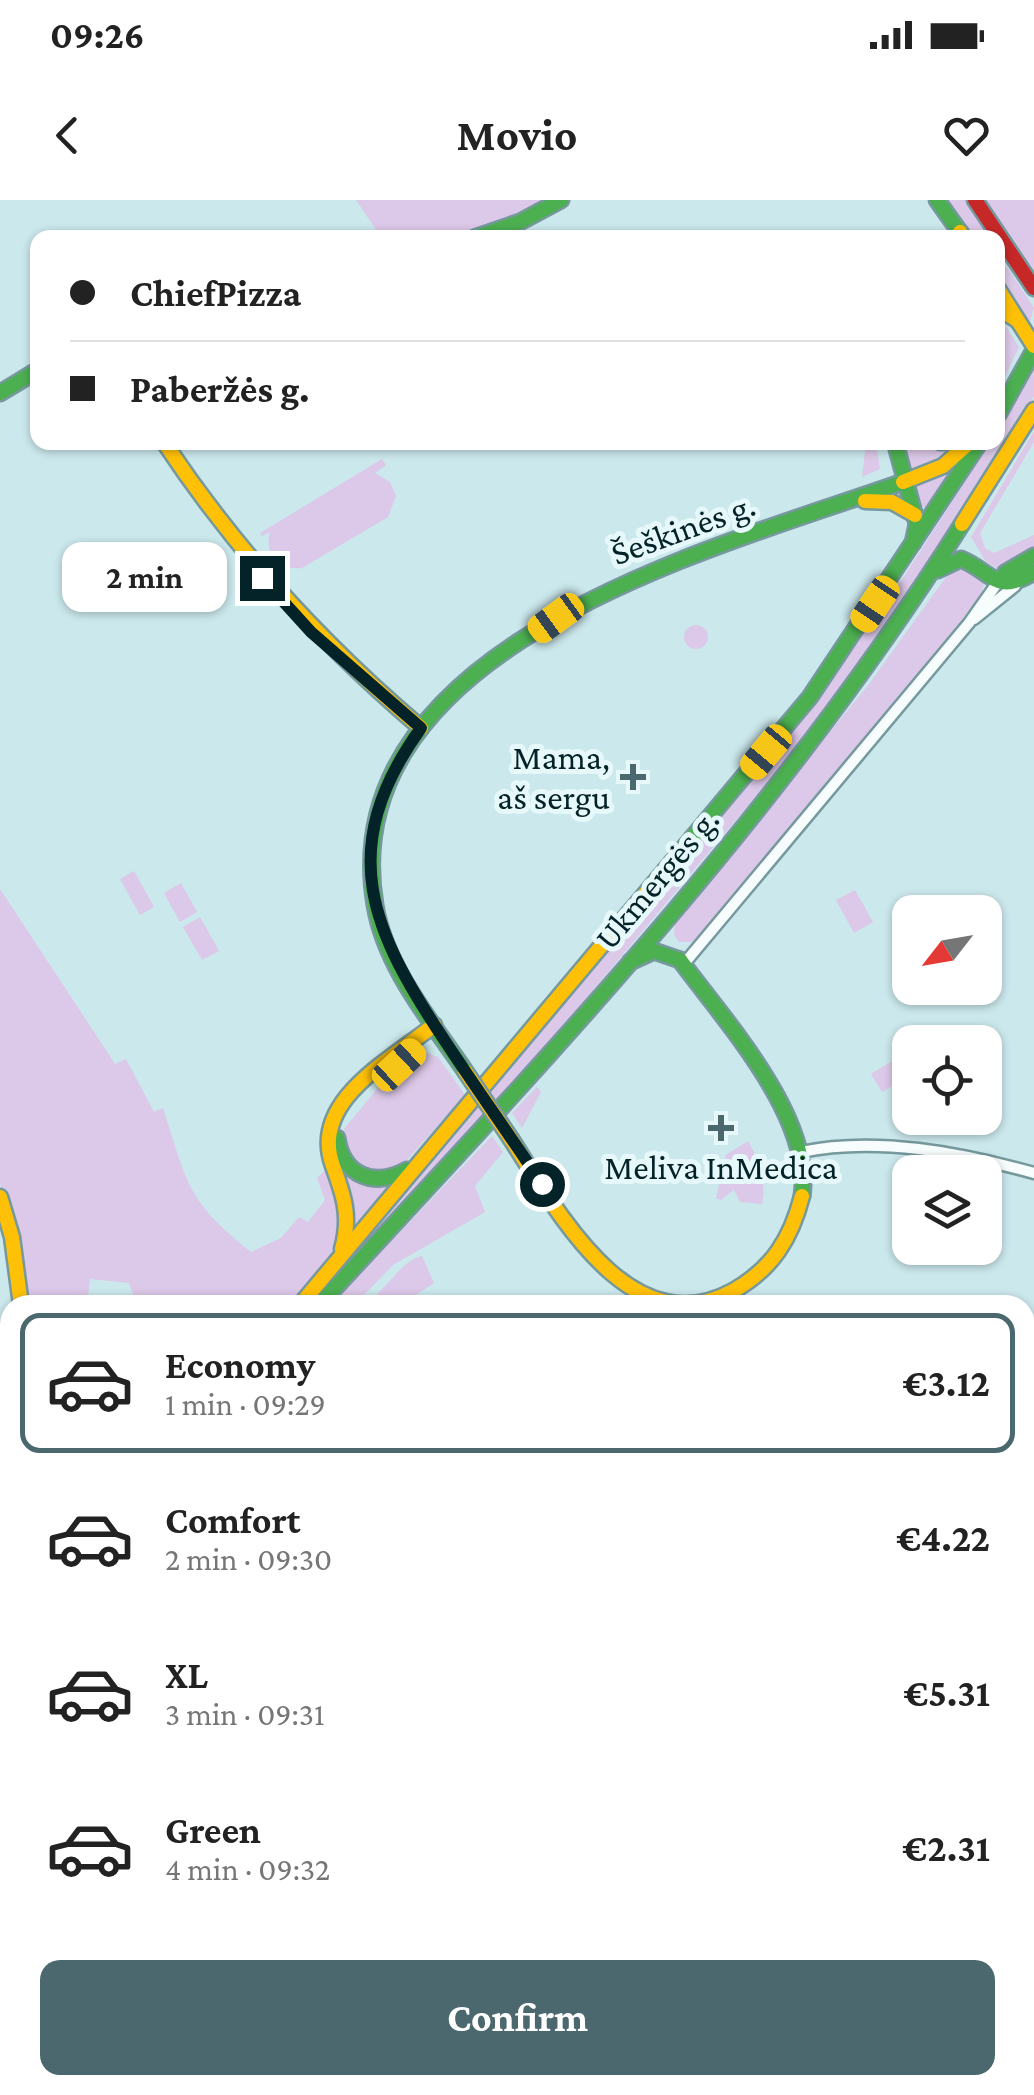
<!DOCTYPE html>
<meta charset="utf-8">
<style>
body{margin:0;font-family:"Crimson Pro",serif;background:#f2f2f2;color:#222;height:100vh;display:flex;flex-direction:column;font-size:38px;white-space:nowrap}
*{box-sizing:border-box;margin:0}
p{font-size:32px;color:#767676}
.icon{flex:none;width:55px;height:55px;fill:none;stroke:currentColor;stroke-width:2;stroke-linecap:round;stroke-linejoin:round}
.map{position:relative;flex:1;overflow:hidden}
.drawer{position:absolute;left:0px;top:1095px;width:1035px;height:800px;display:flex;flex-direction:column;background:#fff;border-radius:30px 30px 0 0;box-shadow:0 2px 8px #0004}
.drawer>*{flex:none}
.guide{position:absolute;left:30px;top:30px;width:975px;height:220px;border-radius:20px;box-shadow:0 2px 8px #0004;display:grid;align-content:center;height:220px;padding:0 40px;background:#fff}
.needle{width:65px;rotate:239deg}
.buttons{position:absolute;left:892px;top:695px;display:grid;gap:20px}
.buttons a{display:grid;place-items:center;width:110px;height:110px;border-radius:20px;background:#fff;box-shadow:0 2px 8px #0004;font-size:50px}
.end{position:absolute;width:45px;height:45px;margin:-22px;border:12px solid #042328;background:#fff;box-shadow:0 0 0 5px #fff}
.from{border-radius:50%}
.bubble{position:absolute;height:70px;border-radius:20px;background:#fff;box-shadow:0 2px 8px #0004;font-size:32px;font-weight:700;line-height:70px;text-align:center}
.car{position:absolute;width:30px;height:60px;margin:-30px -15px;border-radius:12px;box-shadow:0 0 8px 2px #0007;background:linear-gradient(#f5c518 24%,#345 0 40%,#f5c518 0 76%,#345 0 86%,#f5c518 0)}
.guide b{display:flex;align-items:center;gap:35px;height:95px;font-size:38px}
.guide b+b{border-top:2px solid #e0e0e0}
.guide i{width:25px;height:25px;background:#222}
ul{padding:18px 0 0;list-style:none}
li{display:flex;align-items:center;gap:30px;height:140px;margin:0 20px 15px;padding:0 20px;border:5px solid transparent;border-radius:20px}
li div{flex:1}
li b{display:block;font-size:38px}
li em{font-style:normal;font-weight:700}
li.current{border-color:#4a686d}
li>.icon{width:90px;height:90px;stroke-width:1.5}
.cta{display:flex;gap:20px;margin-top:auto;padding:20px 40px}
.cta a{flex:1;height:115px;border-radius:20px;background:#4a686d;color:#fff;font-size:40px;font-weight:700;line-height:115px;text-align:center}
.status{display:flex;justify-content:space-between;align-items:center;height:70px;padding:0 50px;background:#fff;direction:ltr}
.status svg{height:28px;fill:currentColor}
header{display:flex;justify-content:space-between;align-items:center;height:130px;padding:0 40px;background:#fff;font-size:45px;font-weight:700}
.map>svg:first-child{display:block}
.green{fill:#dcc8e8}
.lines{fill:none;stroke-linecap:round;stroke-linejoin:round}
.street-casing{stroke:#75999d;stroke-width:15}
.fast-casing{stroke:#75999d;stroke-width:19}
.slow-casing{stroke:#75999d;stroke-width:19}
.jam-casing{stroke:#75999d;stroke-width:19}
.street{stroke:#f7fcfc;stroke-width:10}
.fast{stroke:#4caf50;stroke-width:14}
.slow{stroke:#ffc107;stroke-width:14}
.jam{stroke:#c62828;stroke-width:14}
.slow-bridge-casing{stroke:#75999d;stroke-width:19;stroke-linecap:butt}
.slow-bridge{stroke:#ffc107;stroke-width:14}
.route{stroke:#042328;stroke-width:12}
.poi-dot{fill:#4a686d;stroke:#e7f8fa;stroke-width:4}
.labels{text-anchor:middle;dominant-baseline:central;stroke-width:10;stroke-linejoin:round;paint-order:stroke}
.street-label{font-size:35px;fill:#042328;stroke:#e7f8fa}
.poi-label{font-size:35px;fill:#042328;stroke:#e7f8fa;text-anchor:end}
</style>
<div class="status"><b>09:26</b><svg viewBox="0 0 49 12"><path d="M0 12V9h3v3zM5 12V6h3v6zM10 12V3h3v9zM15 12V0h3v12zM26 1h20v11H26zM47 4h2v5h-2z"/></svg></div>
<header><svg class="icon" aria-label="back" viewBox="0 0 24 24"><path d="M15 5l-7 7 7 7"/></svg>Movio<svg class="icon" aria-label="heart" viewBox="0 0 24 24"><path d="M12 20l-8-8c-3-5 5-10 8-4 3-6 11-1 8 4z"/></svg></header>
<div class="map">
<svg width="1034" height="1895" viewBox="0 0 1034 1895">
<rect width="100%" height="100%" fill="#cbe8ec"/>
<g class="green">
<path d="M 356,0 L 550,0 C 491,31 446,37 381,37 Z"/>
<path d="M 947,0 L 969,0 L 994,37 L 973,37 Z"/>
<path d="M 986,0 L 1034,0 L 1034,72 L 992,10 Z"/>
<path d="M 998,62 L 1008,68 L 1034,108 L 1029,125 L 998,76 Z"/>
<path d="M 998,114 L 1019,147 L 998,192 Z"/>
<path d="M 1034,167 L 1034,196 L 1003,249 L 912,391 L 777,571 L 447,964 L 371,1035 L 827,485 L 901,381 L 990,243 L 998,242 L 998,230 Z"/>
<path d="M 1034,231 L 1034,242 L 980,333 L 985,348 L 994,353 L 1034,335 L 1034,351 L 996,368 L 986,362 L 971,337 Z"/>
<path d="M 866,243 L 876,243 L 880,269 L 862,277 Z"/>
<path d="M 900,243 L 961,247 L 908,276 Z"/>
<path d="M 382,259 L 386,265 L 375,273 L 390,282 L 396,296 L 388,317 L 302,368 C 279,370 264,355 270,332 L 262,336 L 260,333 Z"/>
<path d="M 961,260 L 931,312 L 911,298 L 907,285 Z"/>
<path d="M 956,363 L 984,382 L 982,393 L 914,483 L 698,742 L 679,742 L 674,735 L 675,722 L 869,484 Z"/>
<circle cx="696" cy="437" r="12"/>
<path d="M 134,671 L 154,707 L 140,715 L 120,679 Z"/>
<path d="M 181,683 L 197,712 L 180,722 L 164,693 Z"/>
<path d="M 0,689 L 115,864 L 126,859 L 154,912 L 163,908 C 188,985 186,1000 251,1052 L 281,1038 L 299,1017 L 308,1022 L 325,1000 L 317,978 L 328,968 C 364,1039 331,1048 292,1105 L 137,1105 L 129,1083 L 90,1079 L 87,1105 L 27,1105 L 19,1043 L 0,984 Z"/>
<path d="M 855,690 L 873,722 L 854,733 L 836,700 Z"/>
<path d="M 200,717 L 219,751 L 202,760 L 183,727 Z"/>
<path d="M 417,841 C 400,879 307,905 337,962 C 349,985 371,985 392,985 L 356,1028 C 356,1001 344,984 334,961 C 312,912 386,869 417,841 Z"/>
<path d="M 424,852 L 438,857 L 465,895 L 399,969 L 370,977 L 343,954 L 340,934 L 381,884 L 390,882 L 401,867 Z"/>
<path d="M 897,858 L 908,877 L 882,892 L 871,874 Z"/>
<path d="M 537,887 L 541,892 L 522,928 L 512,913 Z"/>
<path d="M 492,936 L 503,952 L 475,986 L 485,1012 L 393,1065 L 354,1105 L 330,1105 Z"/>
<path d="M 748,941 C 759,960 767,981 762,1004 L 740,1002 L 734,990 L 721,1000 L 716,998 L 726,955 Z"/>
<path d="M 422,1056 L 434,1083 L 401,1105 L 362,1105 C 388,1091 399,1061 422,1056 Z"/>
<path d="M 1034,1392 L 1034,1451 L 1025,1455 L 1025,1395 Z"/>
<path d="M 1030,1536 L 1034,1537 L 1034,1722 L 1025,1725 L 1025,1537 Z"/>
<path d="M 1034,1871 L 1034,1895 L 942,1895 L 972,1885 L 1025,1885 L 1025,1873 Z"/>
<path d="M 377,1885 L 494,1885 L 497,1895 L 381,1895 Z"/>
<path d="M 880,1885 L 912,1885 L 932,1895 L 852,1895 Z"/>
</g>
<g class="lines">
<g class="street-casing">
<g id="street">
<path d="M 974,419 L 1015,386"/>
<path d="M 683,765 L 969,423 L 998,382"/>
<path d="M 801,952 C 876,936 962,953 1034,973"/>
<path d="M 0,1282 L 10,1292"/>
<path d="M 1025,1489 L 1034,1489"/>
<path d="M 0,1602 L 10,1610"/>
<path d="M 0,1769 L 10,1759"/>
<path d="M 115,1885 L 122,1895"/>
<path d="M 364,1885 L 368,1895"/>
</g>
</g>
<g class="fast-casing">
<g id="fast">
<path d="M 937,0 L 964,38"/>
<path d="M 474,38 L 520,22 L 561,0"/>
<path d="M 0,193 L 38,170"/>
<path d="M 998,215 L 1034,150"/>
<path d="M 895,242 L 917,324 L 913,343"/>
<path d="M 938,370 L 961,359 C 994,373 996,396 1034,372"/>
<path d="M 1005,373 L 1034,356"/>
<path d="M 676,657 L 810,497 L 980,242"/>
<path d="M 680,760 C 724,820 814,918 802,996"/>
<path d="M 630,762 L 654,751 L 680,760"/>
<path d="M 465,871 C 431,821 385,767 375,705 C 331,444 723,346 903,282"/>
<path d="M 337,938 C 343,976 374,988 407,970"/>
<path d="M 319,1105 C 547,859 783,609 962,324"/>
<path d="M 0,1487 L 10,1475"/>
</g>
</g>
<g class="slow-casing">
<g id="slow">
<path d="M 960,32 L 963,38"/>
<path d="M 998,89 L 1034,146"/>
<path d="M 998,108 L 1017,120"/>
<path d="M 164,242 C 236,351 321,443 421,528"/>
<path d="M 940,242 L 968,242"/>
<path d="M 903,282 L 943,266 L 970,242"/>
<path d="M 865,301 L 892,302 L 915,315"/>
<path d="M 962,324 L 1034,210"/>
<path d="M 511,939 C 555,1007 629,1148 733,1091 C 772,1069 791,1039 802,996"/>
<path d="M 0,997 L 12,1037 L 21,1105"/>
<path d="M 342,1049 C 351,1017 344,996 333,966 C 309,901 391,860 434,825"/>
<path d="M 300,1105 L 676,657"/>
<path d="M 0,1459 L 10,1447"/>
</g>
</g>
<g class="jam-casing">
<g id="jam">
<path d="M 975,0 L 1034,88"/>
<path d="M 0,1242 L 10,1212"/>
</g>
</g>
<use href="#street" class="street"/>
<use href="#fast" class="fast"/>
<use href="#slow" class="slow"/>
<use href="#jam" class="jam"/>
<g class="slow-bridge-casing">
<path id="slow-bridge" d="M 465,871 L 511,939"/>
</g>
<use href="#slow-bridge" class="slow-bridge"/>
</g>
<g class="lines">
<path class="route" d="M 262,378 L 311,432 L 421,528 C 333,650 372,732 447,844 C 478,891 511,937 542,984"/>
</g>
<g class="poi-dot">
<path d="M628 562h10v10h10v10h-10v10h-10v-10h-10v-10h10z"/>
<path d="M716 913h10v10h10v10h-10v10h-10v-10h-10v-10h10z"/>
</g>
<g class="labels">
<g class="street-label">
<text transform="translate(683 329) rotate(-20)">Šeškinės g.</text>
<text transform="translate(657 679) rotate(-50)">Ukmergės g.</text>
</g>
<g class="poi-label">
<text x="610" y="557">Mama,<tspan x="610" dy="40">aš sergu</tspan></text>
<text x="721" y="967" text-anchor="middle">Meliva InMedica</text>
</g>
</g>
</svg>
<div class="buttons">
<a><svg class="needle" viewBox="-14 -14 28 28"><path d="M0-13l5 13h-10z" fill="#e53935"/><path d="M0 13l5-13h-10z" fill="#767676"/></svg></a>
<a><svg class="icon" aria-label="locate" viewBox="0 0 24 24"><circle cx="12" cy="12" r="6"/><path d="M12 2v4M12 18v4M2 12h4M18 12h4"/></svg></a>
<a><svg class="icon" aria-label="layers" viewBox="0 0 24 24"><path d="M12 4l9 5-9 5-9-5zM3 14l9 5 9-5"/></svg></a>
</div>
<i class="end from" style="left:542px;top:984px"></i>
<i class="end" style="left:262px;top:378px"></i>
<div class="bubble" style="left:62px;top:342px;width:165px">2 min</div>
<i class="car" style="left:875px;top:404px;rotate:214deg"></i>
<i class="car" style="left:556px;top:418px;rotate:234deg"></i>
<i class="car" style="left:766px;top:552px;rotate:220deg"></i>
<i class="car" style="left:399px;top:865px;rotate:47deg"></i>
<div class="guide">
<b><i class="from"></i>ChiefPizza</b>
<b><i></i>Paberžės g.</b>
</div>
<section class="drawer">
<ul>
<li class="current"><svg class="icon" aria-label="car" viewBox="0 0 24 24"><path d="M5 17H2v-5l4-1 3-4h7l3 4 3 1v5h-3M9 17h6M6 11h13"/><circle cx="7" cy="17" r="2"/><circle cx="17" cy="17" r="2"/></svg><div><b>Economy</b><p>1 min · 09:29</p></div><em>€3.12</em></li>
<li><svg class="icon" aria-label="car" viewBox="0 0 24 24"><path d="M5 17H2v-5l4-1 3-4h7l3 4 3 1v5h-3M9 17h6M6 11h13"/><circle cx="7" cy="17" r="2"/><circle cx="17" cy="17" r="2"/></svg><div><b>Comfort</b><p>2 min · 09:30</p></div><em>€4.22</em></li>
<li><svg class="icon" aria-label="car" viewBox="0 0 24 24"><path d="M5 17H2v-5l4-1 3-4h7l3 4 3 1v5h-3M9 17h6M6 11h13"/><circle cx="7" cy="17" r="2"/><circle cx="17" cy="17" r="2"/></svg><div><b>XL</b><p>3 min · 09:31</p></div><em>€5.31</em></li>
<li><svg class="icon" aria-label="car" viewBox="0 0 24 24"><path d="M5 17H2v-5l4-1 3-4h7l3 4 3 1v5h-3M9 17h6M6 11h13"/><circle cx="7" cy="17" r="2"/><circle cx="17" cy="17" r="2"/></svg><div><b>Green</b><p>4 min · 09:32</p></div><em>€2.31</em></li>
</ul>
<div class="cta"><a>Confirm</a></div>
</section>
</div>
